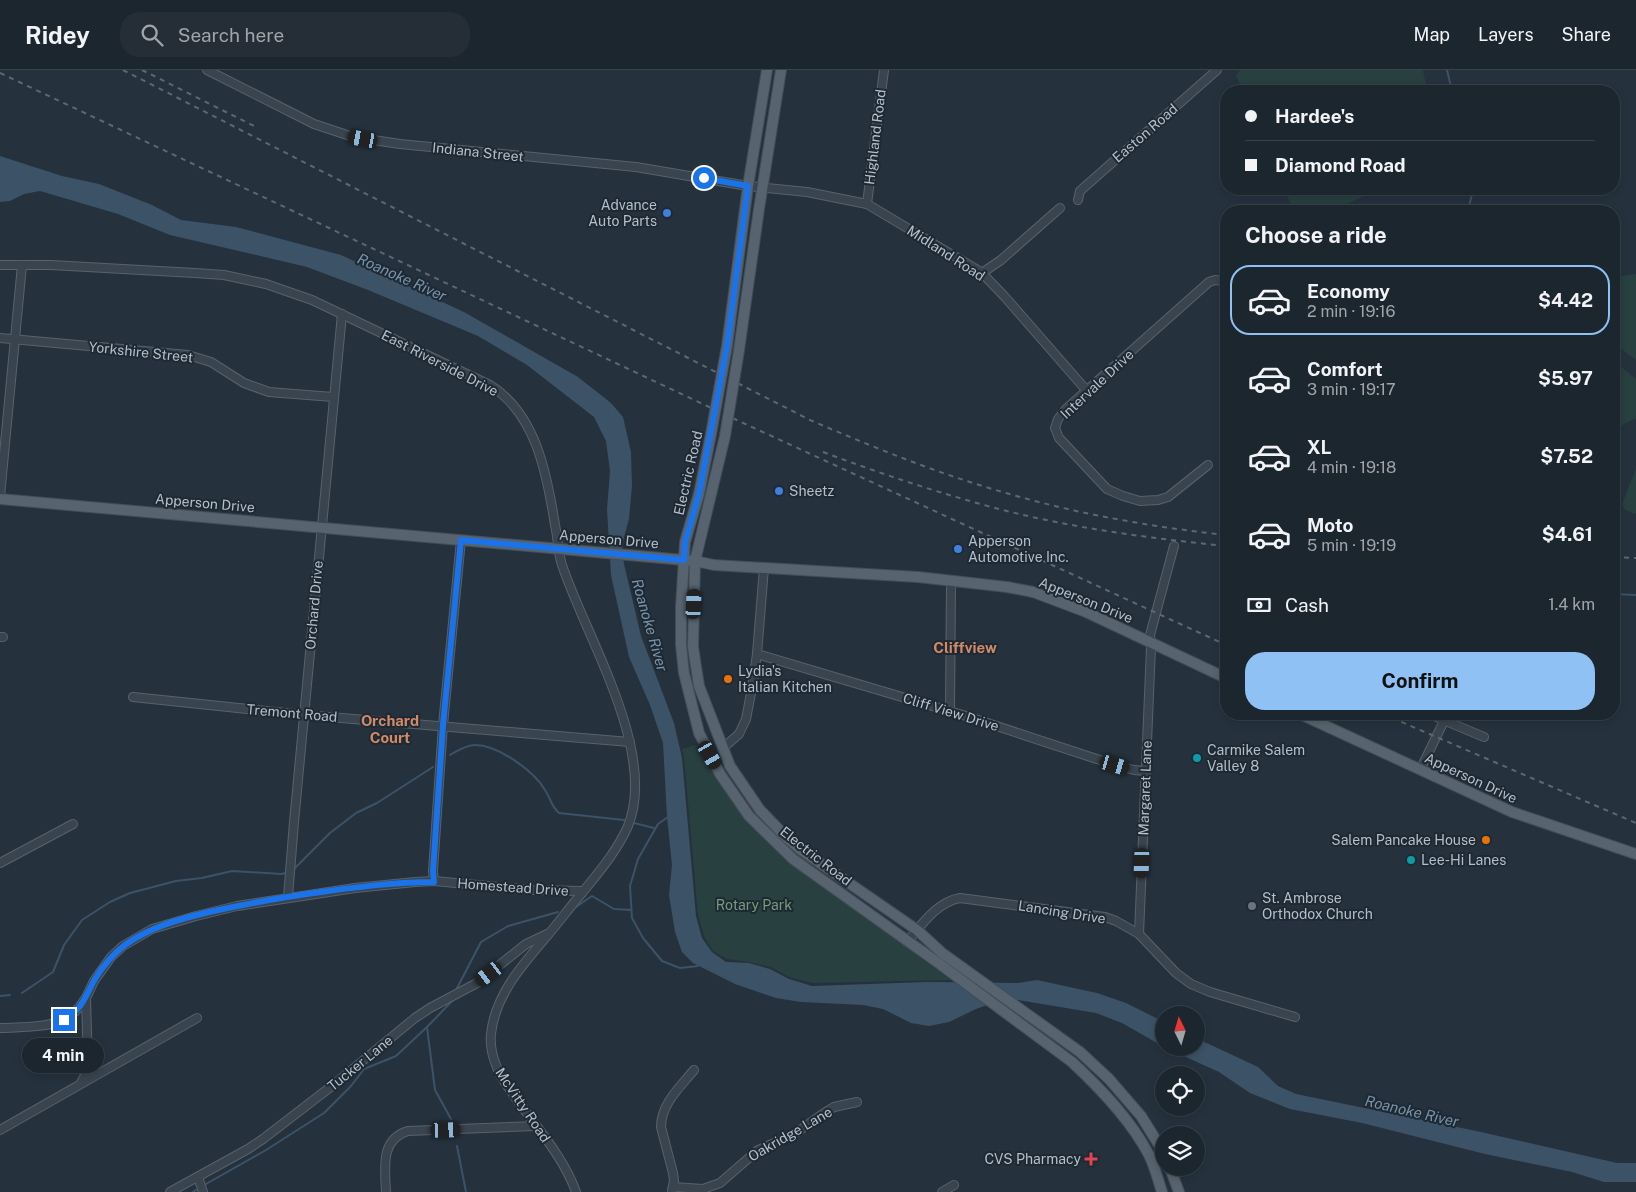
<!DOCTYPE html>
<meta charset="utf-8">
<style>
body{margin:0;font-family:"Public Sans",sans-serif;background:#252e36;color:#f1f3f6;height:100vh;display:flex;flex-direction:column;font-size:19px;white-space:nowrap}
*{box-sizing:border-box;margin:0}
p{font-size:16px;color:#a0a5aa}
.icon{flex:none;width:28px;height:28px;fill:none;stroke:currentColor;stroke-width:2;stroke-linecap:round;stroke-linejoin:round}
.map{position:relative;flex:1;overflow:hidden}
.details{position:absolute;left:1220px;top:135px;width:400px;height:515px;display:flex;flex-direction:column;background:#1c262e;border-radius:20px;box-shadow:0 2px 8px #0003,0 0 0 1px #3a434a}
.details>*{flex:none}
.top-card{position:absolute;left:1220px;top:15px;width:400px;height:110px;border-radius:20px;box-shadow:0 2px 8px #0003,0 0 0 1px #3a434a;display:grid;align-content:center;height:110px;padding:0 25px;background:#1c262e}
.needle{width:32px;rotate:355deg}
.controls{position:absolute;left:1155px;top:936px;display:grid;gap:10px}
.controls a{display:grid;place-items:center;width:50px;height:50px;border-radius:50%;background:#1c262e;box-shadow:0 2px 8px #0003,0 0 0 1px #3a434a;font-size:25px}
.end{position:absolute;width:22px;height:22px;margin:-11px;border:6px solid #1a73e8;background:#fff;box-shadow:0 0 0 2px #fff}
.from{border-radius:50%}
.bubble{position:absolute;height:35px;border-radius:18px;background:#1c262e;box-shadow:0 2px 8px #0003,0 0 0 1px #3a434a;font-size:16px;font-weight:700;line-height:35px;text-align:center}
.car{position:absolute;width:15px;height:30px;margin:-15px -8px;border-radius:6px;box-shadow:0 0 4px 1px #0007;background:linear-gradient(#222 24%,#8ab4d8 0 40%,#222 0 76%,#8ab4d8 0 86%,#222 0)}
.top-card b{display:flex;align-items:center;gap:18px;height:48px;font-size:19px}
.top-card b+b{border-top:1px solid #3a434a}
.top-card i{width:12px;height:12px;background:#f1f3f6}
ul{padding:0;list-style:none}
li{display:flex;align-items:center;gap:15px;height:70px;margin:0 10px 8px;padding:0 15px;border:2px solid transparent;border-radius:20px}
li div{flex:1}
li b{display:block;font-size:19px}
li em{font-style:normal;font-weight:700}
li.selected{border-color:#8fc1f4}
li>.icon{width:45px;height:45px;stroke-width:1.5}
h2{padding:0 25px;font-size:22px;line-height:60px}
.pay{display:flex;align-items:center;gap:12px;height:55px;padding:0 25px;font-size:19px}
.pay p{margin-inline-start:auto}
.button{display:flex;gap:10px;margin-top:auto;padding:10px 25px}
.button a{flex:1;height:58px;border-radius:20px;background:#8fc1f4;color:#111;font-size:20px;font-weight:700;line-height:58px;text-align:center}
header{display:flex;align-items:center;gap:30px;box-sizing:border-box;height:70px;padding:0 25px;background:#1c262e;border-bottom:1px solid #3a434a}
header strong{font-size:24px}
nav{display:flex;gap:28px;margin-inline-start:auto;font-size:18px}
.search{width:350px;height:45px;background:#252e36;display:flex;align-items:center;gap:12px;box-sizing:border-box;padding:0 18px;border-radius:20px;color:#a0a5aa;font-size:19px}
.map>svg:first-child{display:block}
.green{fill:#284040}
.water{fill:#3c5266}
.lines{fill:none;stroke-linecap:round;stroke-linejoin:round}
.stream{stroke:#3c5266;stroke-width:2}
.minor-casing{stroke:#57626c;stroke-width:10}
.major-casing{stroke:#424d57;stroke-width:12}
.minor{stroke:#39444e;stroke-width:8}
.major{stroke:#57636e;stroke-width:10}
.rail{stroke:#5c6874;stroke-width:2;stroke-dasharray:5 5;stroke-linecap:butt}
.major-bridge-casing{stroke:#424d57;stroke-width:12;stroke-linecap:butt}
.major-bridge{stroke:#57636e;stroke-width:10}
.route{stroke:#1a73e8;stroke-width:6}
.shop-dot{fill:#3f7fe0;stroke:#1e2933;stroke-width:2}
.food-dot{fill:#e8710a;stroke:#1e2933;stroke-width:2}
.culture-dot{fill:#0f9aa8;stroke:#1e2933;stroke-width:2}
.worship-dot{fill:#6b7280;stroke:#1e2933;stroke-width:2}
.health-dot{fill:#e0444e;stroke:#1e2933;stroke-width:2}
.labels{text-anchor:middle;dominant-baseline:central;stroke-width:4;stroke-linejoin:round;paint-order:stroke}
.street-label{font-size:14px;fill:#b5bfc9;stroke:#1e2933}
.poi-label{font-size:14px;fill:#b5bfc9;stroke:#1e2933;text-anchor:start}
.park-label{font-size:14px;fill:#749d7a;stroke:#1e2933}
.water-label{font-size:15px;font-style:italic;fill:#7793aa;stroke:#1e2933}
.neighbourhood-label{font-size:15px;font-weight:bold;fill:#d18a68;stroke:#1e2933}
</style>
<header>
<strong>Ridey</strong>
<div class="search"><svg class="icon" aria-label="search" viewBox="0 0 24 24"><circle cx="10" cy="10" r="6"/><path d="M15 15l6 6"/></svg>Search here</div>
<nav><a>Map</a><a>Layers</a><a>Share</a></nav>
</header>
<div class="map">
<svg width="1636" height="1122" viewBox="0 0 1636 1122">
<rect width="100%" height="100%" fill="#25323e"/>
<g class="green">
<path d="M 1240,0 L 1423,0 L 1427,21 L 1243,21 L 1236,5 Z"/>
<path d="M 1284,119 L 1387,119 L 1368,124 L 1333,141 L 1294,141 Z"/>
<path d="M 1636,204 L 1636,290 L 1614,274 L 1614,207 Z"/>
<path d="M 1614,291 L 1636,309 L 1636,348 L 1614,359 Z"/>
<path d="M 1636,399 L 1636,444 L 1625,440 L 1622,434 Z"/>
<path d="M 699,674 L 711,698 L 737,738 L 771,775 L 807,805 L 951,910 L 813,913 L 789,907 L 771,897 L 749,892 L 727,889 L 713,881 L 704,866 L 698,845 L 684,687 L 682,679 Z"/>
</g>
<g class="water">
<path d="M 0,86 L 62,106 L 99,114 L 152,135 L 181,150 L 236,157 L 341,185 L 464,242 L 578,307 L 611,333 L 623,347 L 631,382 L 632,416 L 629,449 L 622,475 L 624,494 L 641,566 L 674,653 L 682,688 L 696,846 L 702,868 L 712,882 L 726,892 L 749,893 L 770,899 L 789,909 L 812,916 L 927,912 L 1018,913 L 1037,910 L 1097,923 L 1126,933 L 1164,952 L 1164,977 L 1122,953 L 1096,943 L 1018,930 L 993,933 L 976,939 L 949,952 L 929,956 L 911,953 L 883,939 L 863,935 L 801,932 L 776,928 L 735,914 L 693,893 L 682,882 L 675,862 L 669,825 L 672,795 L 667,747 L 663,673 L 650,635 L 629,587 L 611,505 L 607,439 L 610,401 L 606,371 L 594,347 L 527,295 L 478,266 L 368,220 L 307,197 L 170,165 L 118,144 L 40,121 L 24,124 L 10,131 L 0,132 Z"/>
<path d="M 1196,968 L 1258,997 L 1278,1016 L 1296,1024 L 1481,1062 L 1617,1093 L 1636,1093 L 1636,1112 L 1604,1112 L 1572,1102 L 1485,1084 L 1362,1053 L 1290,1039 L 1250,1023 L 1219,1002 L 1166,978 L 1196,978 Z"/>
</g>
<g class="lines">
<g class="stream">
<path d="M 1447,0 L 1452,21"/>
<path d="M 1468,141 L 1472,124 L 1471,119"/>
<path d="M 1614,524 L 1636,525"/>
<path d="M 450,685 C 457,681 466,675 475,675 C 498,675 534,701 545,720 C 551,729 551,736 559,743 L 624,750"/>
<path d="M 668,747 L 658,754 L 638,789 L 630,816 L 632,848 L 643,868 L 662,891 L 680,898 L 698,896"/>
<path d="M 634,753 L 654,758"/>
<path d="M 295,798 L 330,763 L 356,743 L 377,733 L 433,697"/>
<path d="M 576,837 L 592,826 L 614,839 L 631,840"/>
<path d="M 455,922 L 481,872 L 508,856 L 558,842"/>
<path d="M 22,923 L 53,902 L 64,875 L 82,850 L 110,832 L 130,823 L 176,811 L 202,808 L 232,801 L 282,804 L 285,803"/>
<path d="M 0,926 L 10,925"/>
<path d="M 427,957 L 435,1020 L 451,1049"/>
<path d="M 457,1076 L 466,1122"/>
<path d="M 206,1114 L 266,1080 L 324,1043 L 351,1016 L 364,999 L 396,986 L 427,957 L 453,930"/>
<path d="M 193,1122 L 196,1120"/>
</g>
<g class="minor-casing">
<g id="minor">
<path d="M 207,0 L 314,54 L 353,67 L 400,74 L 636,97 L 748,116 L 807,122 L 867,134 L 981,202 L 1005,227 L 1087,321"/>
<path d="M 1078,130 L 1080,121 L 1217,0"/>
<path d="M 867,134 L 884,0"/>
<path d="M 0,195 L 51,195 L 195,203 L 224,205 L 266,214 L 312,230 L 490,315 C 536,344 547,404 555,455 C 558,468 558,483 562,495 C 586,567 658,682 628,756 C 617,781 599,802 582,823 C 570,837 559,852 547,866 C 523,894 495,925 491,964 C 490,974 492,985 496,995 C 500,1008 510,1019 517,1030 C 538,1059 564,1088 576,1122"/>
<path d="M 982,203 L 1001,190 L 1060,138"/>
<path d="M 0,268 L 188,285 L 211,292 L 244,313 L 269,322 L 333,327"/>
<path d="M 1208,395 L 1168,427 L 1158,430 L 1140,431 L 1123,426 L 1107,419 L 1059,368 L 1055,358 L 1058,349 L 1066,339 L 1209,212 L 1215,210 L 1226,211"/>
<path d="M 0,426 L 22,195"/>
<path d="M 0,567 L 3,567"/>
<path d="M 757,584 L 966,646 L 1115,695 L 1134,700 L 1145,701"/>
<path d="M 133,627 L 305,645 L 630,672"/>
<path d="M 950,641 L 951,511"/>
<path d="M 1429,644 L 1484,667"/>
<path d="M 722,679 L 739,664 L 746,649 L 752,618 L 757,584 L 764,498"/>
<path d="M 1420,700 L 1444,651"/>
<path d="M 0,793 L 73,754"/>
<path d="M 434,811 L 433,801 L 443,655 L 461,470"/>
<path d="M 288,827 L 294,752 L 342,244"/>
<path d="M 1139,864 L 1151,577 L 1150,565 L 1174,476"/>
<path d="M 907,872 C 922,854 937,832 960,828 L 1105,847 L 1116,851 L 1139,864 L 1176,903 L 1191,914 L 1210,922 L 1295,947"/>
<path d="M 0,958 C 32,956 67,961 85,929"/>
<path d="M 81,1013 L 88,999 L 86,928 L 94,911 L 111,887 L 123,876 L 152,859 L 196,846 L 237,836 L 355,818 L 415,812 L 434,811 L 532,820 L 583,821"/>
<path d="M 0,1060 L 197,948"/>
<path d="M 198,1107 L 203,1122"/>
<path d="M 673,1117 L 703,1119 L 720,1113 L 758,1080 L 793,1065 L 824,1043 L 834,1037 L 857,1032"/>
<path d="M 672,1120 L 674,1111 L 673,1103 L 661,1057 C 661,1034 680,1017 694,1000"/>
<path d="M 170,1122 L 248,1079 L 263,1069 L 337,1012 L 415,948 L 430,938 L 477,913 L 526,874 L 547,864"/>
<path d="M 386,1122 C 385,1098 380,1069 408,1061 L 536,1056"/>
<path d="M 942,1122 L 954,1115"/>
</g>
</g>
<g class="major-casing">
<g id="major">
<path d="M 727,276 L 748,116 L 767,0"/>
<path d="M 739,280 L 759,139 L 781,0"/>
<path d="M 711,364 L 699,424 L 685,472 L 681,537 L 681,575 L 684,603 L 699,663 L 720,704 L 749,746 L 793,789 L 937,892 L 1072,992 C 1101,1019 1131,1050 1149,1085 C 1155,1097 1158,1110 1162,1122"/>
<path d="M 725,366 L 695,491 L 693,577 L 699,616 L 730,696 L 760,740 L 789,770 L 801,780 L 917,860 L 942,883 L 1080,982 L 1109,1009 L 1141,1046 L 1164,1083"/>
<path d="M 0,429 L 695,491 L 714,495 L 918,507 L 1007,517 L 1033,522 L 1086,542 L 1226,608"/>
<path d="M 1300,644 L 1512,742 L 1636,784"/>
<path d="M 1170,1098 L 1179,1122"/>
</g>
</g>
<use href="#minor" class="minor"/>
<use href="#major" class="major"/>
<g class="rail">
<path d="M 123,0 L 810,350 C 875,378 939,404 1006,423 C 1078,444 1152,457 1226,465"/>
<path d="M 142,0 L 258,58"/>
<path d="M 0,3 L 741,352 L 1226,575"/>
<path d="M 823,382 C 887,406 953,428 1019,444 C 1087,460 1157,469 1226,476"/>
<path d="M 1614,487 L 1636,488"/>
<path d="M 1383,644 L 1636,753"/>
</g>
<g class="major-bridge-casing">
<g id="major-bridge">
<path d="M 711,364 L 727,276"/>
<path d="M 725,366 L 739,280"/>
</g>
</g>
<use href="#major-bridge" class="major-bridge"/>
</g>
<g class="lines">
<path class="route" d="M 64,950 C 83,938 85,927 95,909 C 103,896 113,884 125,875 C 150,857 180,849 209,842 C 246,834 283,827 321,822 C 358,817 396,812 434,812 L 433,801 L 443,655 L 461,470 L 684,490 L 685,472 L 699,424 L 727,276 L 748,116 L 704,108"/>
</g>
<g class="shop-dot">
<circle cx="667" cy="143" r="5"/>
<circle cx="779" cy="421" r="5"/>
<circle cx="958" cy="479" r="5"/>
</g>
<g class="food-dot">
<circle cx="728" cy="609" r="5"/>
<circle cx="1486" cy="770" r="5"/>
</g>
<g class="culture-dot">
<circle cx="1197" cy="688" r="5"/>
<circle cx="1411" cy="790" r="5"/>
</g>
<circle class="worship-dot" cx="1252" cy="836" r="5"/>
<path class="health-dot" d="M1088.5 1081.5h5v5h5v5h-5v5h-5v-5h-5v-5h5z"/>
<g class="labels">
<g class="street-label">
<text transform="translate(1145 63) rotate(-41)">Easton Road</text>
<text transform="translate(875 67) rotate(-83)">Highland Road</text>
<text transform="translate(478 82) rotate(6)">Indiana Street</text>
<text transform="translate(946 183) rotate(33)">Midland Road</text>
<text transform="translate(141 282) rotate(6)">Yorkshire Street</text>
<text transform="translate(440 293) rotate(27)">East Riverside Drive</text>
<text transform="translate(1097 314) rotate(-43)">Intervale Drive</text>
<text transform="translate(688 403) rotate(-77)">Electric Road</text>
<text transform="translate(205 433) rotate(5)">Apperson Drive</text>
<text transform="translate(609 469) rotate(5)">Apperson Drive</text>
<text transform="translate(1086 530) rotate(22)">Apperson Drive</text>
<text transform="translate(314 535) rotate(-85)">Orchard Drive</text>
<text transform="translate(951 642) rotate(17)">Cliff View Drive</text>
<text transform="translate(292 643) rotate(5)">Tremont Road</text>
<text transform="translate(1471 708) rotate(25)">Apperson Drive</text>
<text transform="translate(1145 718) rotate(-88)">Margaret Lane</text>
<text transform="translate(816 786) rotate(38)">Electric Road</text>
<text transform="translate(513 817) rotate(4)">Homestead Drive</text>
<text transform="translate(1062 842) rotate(9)">Lancing Drive</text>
<text transform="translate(360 993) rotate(-39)">Tucker Lane</text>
<text transform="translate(523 1035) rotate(56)">McVitty Road</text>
<text transform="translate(790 1064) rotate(-30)">Oakridge Lane</text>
</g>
<g class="poi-label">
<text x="657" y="135" text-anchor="end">Advance<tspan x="657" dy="16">Auto Parts</tspan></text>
<text x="789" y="421">Sheetz</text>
<text x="968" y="471">Apperson<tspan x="968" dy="16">Automotive Inc.</tspan></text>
<text x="738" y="601">Lydia's<tspan x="738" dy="16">Italian Kitchen</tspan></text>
<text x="1207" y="680">Carmike Salem<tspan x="1207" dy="16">Valley 8</tspan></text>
<text x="1476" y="770" text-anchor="end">Salem Pancake House</text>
<text x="1421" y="790">Lee-Hi Lanes</text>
<text x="1262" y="828">St. Ambrose<tspan x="1262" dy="16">Orthodox Church</tspan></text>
<text x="1081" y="1089" text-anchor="end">CVS Pharmacy</text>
</g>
<g class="park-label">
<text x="754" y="835">Rotary Park</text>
</g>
<g class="water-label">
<text transform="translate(402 207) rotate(24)">Roanoke River</text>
<text transform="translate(650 555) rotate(74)">Roanoke River</text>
<text transform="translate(1412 1041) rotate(13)">Roanoke River</text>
</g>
<g class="neighbourhood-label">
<text x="965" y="577">Cliffview</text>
<text x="390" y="650">Orchard<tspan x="390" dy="17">Court</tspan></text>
</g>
</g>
</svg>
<div class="controls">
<a><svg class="needle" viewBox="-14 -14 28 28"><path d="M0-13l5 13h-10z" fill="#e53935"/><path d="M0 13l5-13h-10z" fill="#a0a5aa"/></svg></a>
<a><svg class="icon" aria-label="locate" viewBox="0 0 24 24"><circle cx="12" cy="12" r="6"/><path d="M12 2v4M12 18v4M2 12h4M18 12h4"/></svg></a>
<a><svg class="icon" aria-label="layers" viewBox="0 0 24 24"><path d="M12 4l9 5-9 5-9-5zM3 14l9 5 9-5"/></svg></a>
</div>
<i class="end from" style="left:704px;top:108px"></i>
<i class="end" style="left:64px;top:950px"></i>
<div class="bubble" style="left:22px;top:968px;width:82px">4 min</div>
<i class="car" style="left:363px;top:69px;rotate:280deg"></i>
<i class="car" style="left:694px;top:534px;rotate:3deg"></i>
<i class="car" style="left:710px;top:685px;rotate:150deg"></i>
<i class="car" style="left:1115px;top:695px;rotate:106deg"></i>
<i class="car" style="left:1142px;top:793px;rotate:182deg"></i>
<i class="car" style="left:489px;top:904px;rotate:233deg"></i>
<i class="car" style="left:446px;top:1060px;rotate:88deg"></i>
<div class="top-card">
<b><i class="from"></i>Hardee's</b>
<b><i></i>Diamond Road</b>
</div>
<section class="details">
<h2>Choose a ride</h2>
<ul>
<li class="selected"><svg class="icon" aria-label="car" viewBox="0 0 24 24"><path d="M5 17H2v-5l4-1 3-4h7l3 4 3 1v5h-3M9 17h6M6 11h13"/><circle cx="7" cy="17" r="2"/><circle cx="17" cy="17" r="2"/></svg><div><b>Economy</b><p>2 min · 19:16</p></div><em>$4.42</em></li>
<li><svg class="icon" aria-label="car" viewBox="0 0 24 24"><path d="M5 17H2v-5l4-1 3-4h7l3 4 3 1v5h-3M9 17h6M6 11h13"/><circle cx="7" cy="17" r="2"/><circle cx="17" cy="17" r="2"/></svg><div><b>Comfort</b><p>3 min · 19:17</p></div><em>$5.97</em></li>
<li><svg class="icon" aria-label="car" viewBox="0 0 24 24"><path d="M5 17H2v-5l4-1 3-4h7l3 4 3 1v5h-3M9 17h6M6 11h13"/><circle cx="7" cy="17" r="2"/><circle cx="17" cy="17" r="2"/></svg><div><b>XL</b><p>4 min · 19:18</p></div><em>$7.52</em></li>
<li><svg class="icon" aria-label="car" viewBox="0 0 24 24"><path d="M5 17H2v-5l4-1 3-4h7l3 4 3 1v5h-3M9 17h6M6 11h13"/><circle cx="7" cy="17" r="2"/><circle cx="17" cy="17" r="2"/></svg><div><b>Moto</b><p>5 min · 19:19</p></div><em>$4.61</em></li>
</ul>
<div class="pay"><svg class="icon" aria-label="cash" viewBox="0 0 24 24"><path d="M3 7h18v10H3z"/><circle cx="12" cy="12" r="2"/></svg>Cash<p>1.4 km</p></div>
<div class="button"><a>Confirm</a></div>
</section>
</div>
